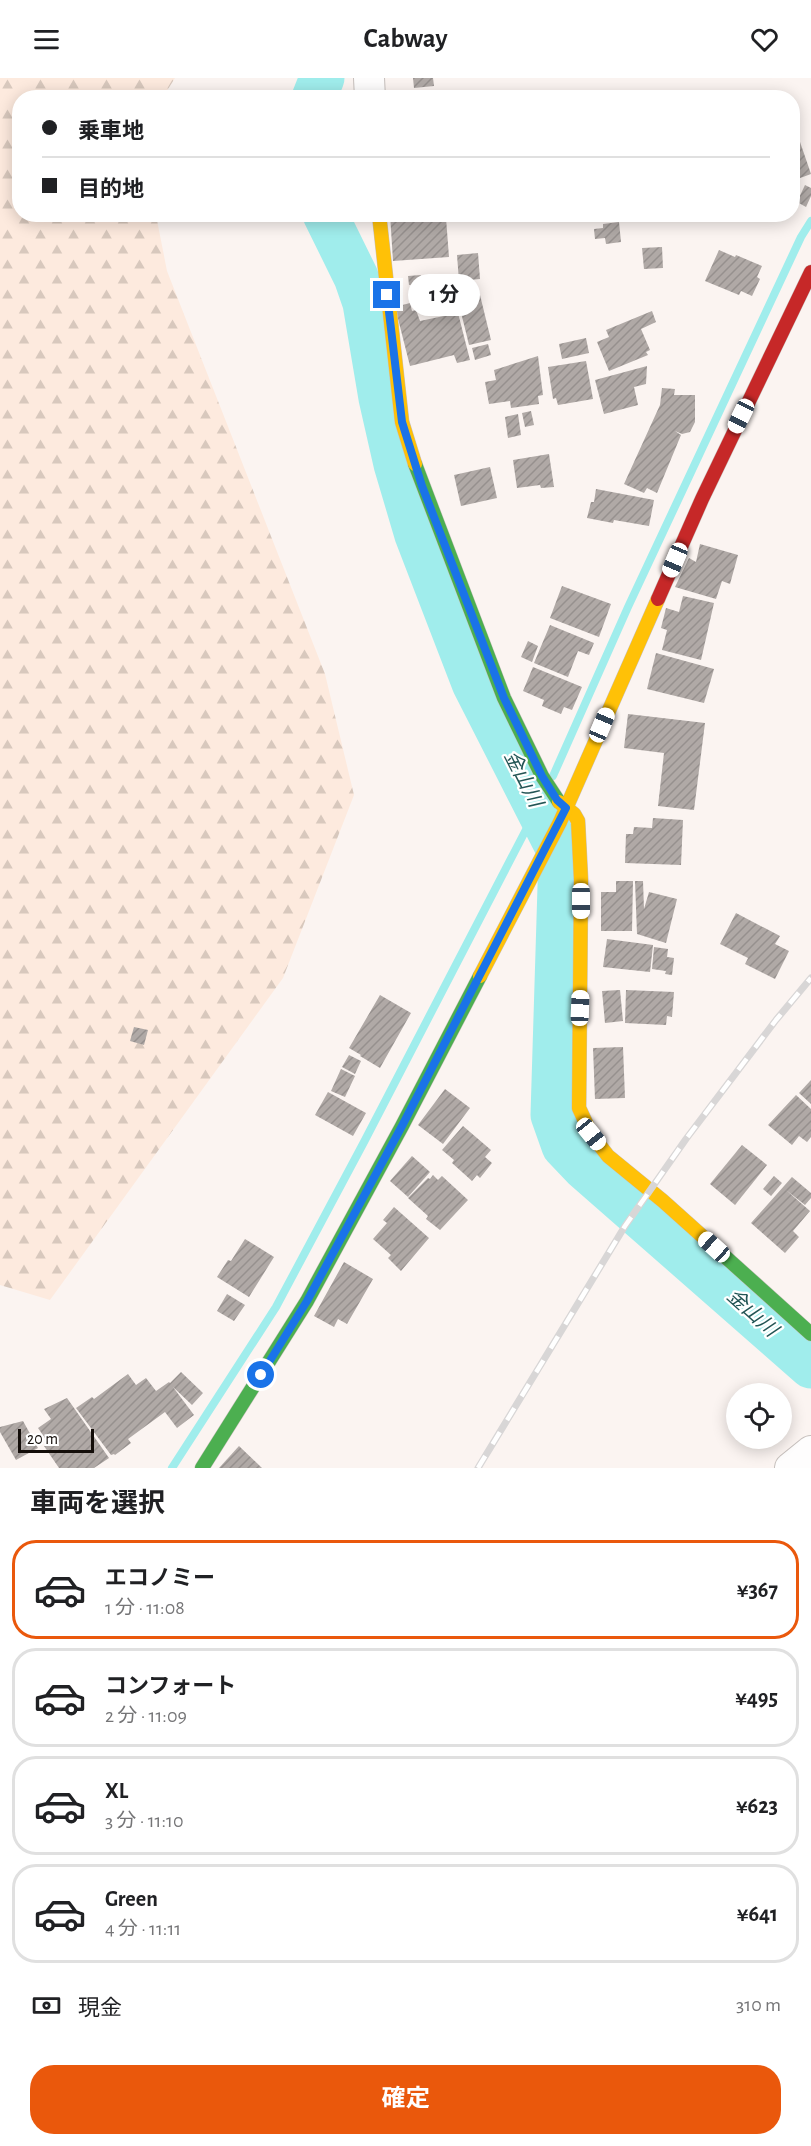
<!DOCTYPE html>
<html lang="ja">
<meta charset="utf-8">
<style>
body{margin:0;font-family:"Alegreya Sans","Noto Sans JP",sans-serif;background:#f2f2f2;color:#202124;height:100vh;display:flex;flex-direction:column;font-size:22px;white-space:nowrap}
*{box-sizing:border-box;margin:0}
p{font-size:20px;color:#757577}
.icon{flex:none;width:33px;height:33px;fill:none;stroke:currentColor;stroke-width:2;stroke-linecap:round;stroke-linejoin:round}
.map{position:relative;height:1390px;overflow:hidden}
.drawer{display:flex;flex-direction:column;background:#fff;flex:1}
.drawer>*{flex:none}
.hud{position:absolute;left:12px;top:12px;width:788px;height:132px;border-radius:24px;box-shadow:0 3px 15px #0003;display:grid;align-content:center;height:132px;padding:0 30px;background:#fff}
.tools{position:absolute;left:726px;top:1305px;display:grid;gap:12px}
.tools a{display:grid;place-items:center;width:66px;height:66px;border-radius:50%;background:#fff;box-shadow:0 3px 15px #0003;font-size:30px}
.scale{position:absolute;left:18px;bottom:15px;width:76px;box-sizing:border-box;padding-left:6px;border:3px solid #130d09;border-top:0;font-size:16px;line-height:21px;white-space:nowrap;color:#130d09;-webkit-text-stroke:4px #fff;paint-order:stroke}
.end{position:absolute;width:27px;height:27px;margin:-14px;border:8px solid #1a73e8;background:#fff;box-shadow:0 0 0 3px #fff}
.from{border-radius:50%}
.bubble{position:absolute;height:42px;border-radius:21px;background:#fff;box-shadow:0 3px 15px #0003;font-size:20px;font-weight:700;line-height:42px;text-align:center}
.car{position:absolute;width:18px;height:36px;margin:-18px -9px;border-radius:8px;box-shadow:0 0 4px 2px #0007;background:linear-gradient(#fff 24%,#345 0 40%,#fff 0 76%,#345 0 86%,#fff 0)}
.hud b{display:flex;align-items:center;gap:21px;height:57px;font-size:22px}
.hud b+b{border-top:2px solid #e0e0e0}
.hud i{width:15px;height:15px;background:#202124}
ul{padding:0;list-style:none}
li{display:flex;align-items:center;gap:18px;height:99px;margin:0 12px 9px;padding:0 18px;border:3px solid #e0e0e0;border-radius:24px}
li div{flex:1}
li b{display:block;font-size:22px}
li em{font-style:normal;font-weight:700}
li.selected{border-color:#ea580c}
li>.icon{width:54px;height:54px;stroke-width:1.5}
h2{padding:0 30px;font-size:27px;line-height:72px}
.pay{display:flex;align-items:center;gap:15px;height:66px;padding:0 30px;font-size:22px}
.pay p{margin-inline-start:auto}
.cta{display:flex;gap:12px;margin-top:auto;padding:12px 30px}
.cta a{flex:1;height:69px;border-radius:24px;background:#ea580c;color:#fff;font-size:24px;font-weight:700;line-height:69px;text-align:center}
header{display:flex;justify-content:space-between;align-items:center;height:78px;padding:0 30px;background:#fff;font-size:27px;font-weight:700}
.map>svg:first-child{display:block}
.forest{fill:url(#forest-firs)}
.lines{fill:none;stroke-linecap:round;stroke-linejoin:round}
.stream{stroke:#a0edec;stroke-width:8}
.river{stroke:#a0edec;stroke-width:45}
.building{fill:url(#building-hatch)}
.street-casing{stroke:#c7c0bd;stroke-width:32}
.fast-casing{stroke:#c7c0bd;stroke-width:15}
.slow-casing{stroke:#c7c0bd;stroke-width:15}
.jam-casing{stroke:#c7c0bd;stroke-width:15}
.street{stroke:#fefdfd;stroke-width:30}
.fast{stroke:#4caf50;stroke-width:14}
.slow{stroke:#ffc107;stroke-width:14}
.jam{stroke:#c62828;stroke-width:14}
.rail-casing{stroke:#d8d6d6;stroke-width:7}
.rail{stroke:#fff;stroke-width:4.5;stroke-dasharray:14;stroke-linecap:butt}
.route{stroke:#1a73e8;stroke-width:8}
.labels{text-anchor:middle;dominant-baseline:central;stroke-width:4.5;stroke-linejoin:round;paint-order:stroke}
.water-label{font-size:20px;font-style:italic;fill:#235555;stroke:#fff}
</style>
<header><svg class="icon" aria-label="menu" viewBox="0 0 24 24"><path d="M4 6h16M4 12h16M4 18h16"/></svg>Cabway<svg class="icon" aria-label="heart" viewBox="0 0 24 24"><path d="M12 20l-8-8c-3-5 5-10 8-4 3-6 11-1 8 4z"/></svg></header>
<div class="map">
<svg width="811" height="1390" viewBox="0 0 811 1390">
<defs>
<pattern id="forest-firs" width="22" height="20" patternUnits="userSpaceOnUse" patternTransform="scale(1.5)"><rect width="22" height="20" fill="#fdeade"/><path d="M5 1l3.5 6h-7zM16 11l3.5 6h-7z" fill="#d8c8bd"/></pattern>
<pattern id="building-hatch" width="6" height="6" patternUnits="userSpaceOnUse" patternTransform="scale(1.5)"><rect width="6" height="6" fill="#b0a9a6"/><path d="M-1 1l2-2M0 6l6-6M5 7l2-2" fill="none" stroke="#96908e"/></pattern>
</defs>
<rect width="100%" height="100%" fill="#fbf4f1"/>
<path class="forest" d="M 0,0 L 175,0 L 163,19 L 20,20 L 20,136 L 156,137 L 167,193 L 325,596 L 354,717 L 283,900 L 50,1222 L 0,1207 Z"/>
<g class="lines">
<g class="stream">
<path d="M 553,698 L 628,529 L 801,159 L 811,143"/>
<path d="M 172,1390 L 276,1229 L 364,1064 L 544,717"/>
</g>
<g class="river">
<path d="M 314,20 L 322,0"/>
<path d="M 325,136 L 356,199 L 365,225 L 381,320 L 396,386 L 417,457 L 474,605 L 561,776 L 553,1037 L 564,1068 L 584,1089 L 811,1288"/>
</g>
</g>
<g class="building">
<path d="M 413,0 L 433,0 L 434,8 L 414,10 Z"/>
<path d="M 800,64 L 811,96 L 792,103 L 792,67 Z"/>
<path d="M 805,107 L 811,110 L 811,118 L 806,129 L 797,124 Z"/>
<path d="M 390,136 L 404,136 L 405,143 L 446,140 L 449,179 L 393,183 Z"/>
<path d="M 619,144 L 621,164 L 606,166 L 605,160 L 595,161 L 594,151 L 603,150 L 603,146 Z"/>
<path d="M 662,169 L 663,190 L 644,191 L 642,170 Z"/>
<path d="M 719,172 L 735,179 L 736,177 L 762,188 L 757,199 L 760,201 L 752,218 L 741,213 L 739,217 L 705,203 Z"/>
<path d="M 478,175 L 480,201 L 459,203 L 457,177 Z"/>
<path d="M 421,197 L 422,206 L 409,207 L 408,198 Z"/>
<path d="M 480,217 L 491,262 L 469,267 L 458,222 Z"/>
<path d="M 410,225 L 412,233 L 416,232 L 420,243 L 458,235 L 470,282 L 457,285 L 454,277 L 410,288 L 395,229 Z"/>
<path d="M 652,233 L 656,244 L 641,251 L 650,272 L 646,274 L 648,277 L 609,293 L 597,264 L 609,259 L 606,252 Z"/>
<path d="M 586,260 L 589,275 L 562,281 L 559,266 Z"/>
<path d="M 488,266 L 491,277 L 475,282 L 472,270 Z"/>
<path d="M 538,278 L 543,317 L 538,318 L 539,326 L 511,330 L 510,323 L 489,326 L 485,304 L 496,302 L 494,292 Z"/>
<path d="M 586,283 L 593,321 L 558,327 L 556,320 L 553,321 L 548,289 Z"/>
<path d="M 647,288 L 646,306 L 634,309 L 638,327 L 604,336 L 595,302 Z"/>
<path d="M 662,310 L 675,311 L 674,317 L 695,317 L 695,344 L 690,354 L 682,356 L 675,353 L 681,357 L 657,415 L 647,410 L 644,415 L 624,406 L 660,327 Z"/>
<path d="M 531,333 L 534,347 L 525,349 L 522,335 Z"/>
<path d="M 518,336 L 521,357 L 508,360 L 505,339 Z"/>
<path d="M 549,376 L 554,409 L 541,410 L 540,407 L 517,410 L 513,382 Z"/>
<path d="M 490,389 L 497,420 L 461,428 L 454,397 Z"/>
<path d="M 596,411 L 654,422 L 649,448 L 614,442 L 613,445 L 587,440 L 591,424 L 594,424 Z"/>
<path d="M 700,466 L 738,477 L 730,506 L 722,503 L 716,521 L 675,509 L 689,480 L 696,484 Z"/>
<path d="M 562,508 L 611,526 L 599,559 L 550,540 Z"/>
<path d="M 683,518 L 714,525 L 701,582 L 662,572 L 667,552 L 661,550 L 666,530 L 679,534 Z"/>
<path d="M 550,547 L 594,565 L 589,577 L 578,573 L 568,599 L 534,585 Z"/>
<path d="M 528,563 L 538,568 L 532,584 L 521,579 Z"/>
<path d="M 656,575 L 714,591 L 704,625 L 647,611 Z"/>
<path d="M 533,589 L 582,609 L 572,632 L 564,629 L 561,636 L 542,628 L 544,622 L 523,613 Z"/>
<path d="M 628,636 L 705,645 L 694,732 L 658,728 L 664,675 L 624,670 Z"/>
<path d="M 653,740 L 683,742 L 681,787 L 625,785 L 626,756 L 633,756 L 634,749 L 652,750 Z"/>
<path d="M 616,803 L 633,803 L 632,853 L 601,853 L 601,814 L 616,814 Z"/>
<path d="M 635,803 L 643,803 L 644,831 L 649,814 L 677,821 L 666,865 L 637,856 Z"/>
<path d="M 736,835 L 780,858 L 775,866 L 789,873 L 775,901 L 745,886 L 748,880 L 720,866 Z"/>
<path d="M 607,861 L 653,867 L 650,894 L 603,889 Z"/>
<path d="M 654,869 L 668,871 L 667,879 L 674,880 L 672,897 L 665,896 L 666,893 L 652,891 Z"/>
<path d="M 620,912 L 623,943 L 605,945 L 602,913 Z"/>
<path d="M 626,912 L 674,914 L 672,939 L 667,938 L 666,947 L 625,945 Z"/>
<path d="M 380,917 L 411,935 L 380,990 L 360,978 L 361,977 L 349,970 Z"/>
<path d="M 134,949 L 148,952 L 144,967 L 130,963 Z"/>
<path d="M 623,969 L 625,1020 L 595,1021 L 593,970 Z"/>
<path d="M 349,977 L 361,983 L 355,996 L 342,989 Z"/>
<path d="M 341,991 L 355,998 L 345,1019 L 331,1013 Z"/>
<path d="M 811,1002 L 811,1026 L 799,1015 Z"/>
<path d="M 445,1011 L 470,1030 L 443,1066 L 418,1047 Z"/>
<path d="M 328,1014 L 366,1035 L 353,1058 L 315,1037 Z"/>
<path d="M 796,1017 L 811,1031 L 811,1059 L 807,1064 L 799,1058 L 792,1067 L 768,1047 Z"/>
<path d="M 463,1048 L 491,1072 L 485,1079 L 492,1085 L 480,1100 L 477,1097 L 472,1103 L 452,1085 L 454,1082 L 442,1072 Z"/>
<path d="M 742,1067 L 767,1087 L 735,1127 L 710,1106 Z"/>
<path d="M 412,1078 L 430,1094 L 408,1119 L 390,1103 Z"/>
<path d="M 433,1097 L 438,1102 L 442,1098 L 468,1122 L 440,1152 L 426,1141 L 428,1138 L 408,1120 L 428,1100 L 430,1101 Z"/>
<path d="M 774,1098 L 782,1105 L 771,1118 L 763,1111 Z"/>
<path d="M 792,1099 L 811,1115 L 811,1120 L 805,1127 L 786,1112 L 810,1133 L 793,1153 L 799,1159 L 785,1175 L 751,1145 Z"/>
<path d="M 394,1129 L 429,1160 L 401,1193 L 388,1180 L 391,1177 L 373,1161 L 387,1145 L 383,1142 Z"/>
<path d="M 245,1161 L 274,1179 L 249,1219 L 217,1199 L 228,1182 L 231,1183 Z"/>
<path d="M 344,1184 L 373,1201 L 347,1246 L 338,1241 L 334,1249 L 314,1238 Z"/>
<path d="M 227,1216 L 245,1227 L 234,1243 L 217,1233 Z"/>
<path d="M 181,1294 L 203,1315 L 192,1327 L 173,1309 L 194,1337 L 177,1350 L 165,1334 L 128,1361 L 131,1365 L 115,1377 L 114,1376 L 111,1377 L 76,1330 L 92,1319 L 94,1321 L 128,1296 L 136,1307 L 146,1300 L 156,1313 L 169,1304 L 170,1305 Z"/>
<path d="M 67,1320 L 109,1380 L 94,1390 L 59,1390 L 44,1368 L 49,1366 L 38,1350 L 51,1341 L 44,1331 Z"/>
<path d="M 23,1343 L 38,1370 L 16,1382 L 0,1354 L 0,1349 Z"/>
<path d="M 239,1368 L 262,1390 L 219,1390 Z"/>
</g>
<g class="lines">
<g class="street-casing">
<g id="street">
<path d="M 369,0 L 370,20"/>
<path d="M 790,1390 L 811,1373"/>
</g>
</g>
<g class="fast-casing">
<g id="fast">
<path d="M 415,386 L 504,620 L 542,698 L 559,724"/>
<path d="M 711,1166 L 811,1256"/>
<path d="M 202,1390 L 307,1223 L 402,1048 L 480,898"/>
</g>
</g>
<g class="slow-casing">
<g id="slow">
<path d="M 379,136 L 402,344 L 415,386"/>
<path d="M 559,724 L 574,736 L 578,743 L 581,802 L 579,1030 L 591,1056 L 608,1078 L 663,1123 L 711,1166"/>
<path d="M 480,898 L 560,744 L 658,521"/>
</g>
</g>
<g class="jam-casing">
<path id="jam" d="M 658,521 L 702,421 L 811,194"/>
</g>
<use href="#street" class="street"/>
<use href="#fast" class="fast"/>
<use href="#slow" class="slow"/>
<use href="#jam" class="jam"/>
<g class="rail-casing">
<path id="rail" d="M 478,1390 L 625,1148 L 686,1061 L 776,942 L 811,900"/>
</g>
<use href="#rail" class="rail"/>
</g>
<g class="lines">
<path class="route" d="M 261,1297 L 307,1223 L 402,1048 L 566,730 L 557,722 L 542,698 L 504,620 L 422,408 L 402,344 L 387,217"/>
</g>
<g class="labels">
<g class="water-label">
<text transform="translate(523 701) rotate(63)">金山川</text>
<text transform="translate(752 1235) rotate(42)">金山川</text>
</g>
</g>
</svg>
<div class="tools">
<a><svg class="icon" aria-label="locate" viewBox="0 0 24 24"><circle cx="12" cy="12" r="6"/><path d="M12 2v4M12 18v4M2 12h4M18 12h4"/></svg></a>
</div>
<div class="scale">20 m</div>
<i class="end from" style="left:261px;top:1297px"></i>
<i class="end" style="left:387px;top:217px"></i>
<div class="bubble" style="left:408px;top:196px;width:72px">1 分</div>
<i class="car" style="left:741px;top:338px;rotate:206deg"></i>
<i class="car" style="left:675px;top:482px;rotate:203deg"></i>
<i class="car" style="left:602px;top:647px;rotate:23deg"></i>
<i class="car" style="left:581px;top:823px;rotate:180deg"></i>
<i class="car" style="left:580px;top:930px;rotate:2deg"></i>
<i class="car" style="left:591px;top:1056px;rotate:141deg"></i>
<i class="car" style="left:714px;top:1169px;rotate:312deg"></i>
<div class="hud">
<b><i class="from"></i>乗車地</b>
<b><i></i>目的地</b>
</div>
</div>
<section class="drawer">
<h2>車両を選択</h2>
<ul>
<li class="selected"><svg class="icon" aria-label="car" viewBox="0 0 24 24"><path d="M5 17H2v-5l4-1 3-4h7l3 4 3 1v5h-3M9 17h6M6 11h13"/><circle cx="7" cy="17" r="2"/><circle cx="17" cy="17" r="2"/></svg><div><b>エコノミー</b><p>1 分 · 11:08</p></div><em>¥367</em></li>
<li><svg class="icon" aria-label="car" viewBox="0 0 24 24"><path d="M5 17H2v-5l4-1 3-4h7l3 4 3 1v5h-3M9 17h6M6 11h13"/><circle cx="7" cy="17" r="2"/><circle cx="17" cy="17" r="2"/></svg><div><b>コンフォート</b><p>2 分 · 11:09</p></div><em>¥495</em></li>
<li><svg class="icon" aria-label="car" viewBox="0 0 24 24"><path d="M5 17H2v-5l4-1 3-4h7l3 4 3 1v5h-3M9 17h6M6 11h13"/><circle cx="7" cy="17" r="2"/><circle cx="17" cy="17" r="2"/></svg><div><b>XL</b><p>3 分 · 11:10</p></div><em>¥623</em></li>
<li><svg class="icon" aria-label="car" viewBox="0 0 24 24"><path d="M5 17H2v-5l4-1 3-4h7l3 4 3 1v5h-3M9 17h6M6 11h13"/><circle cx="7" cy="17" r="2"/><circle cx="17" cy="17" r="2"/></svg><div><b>Green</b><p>4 分 · 11:11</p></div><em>¥641</em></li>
</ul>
<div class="pay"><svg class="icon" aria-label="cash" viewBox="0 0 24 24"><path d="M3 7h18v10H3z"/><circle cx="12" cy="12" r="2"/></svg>現金<p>310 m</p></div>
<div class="cta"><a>確定</a></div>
</section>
